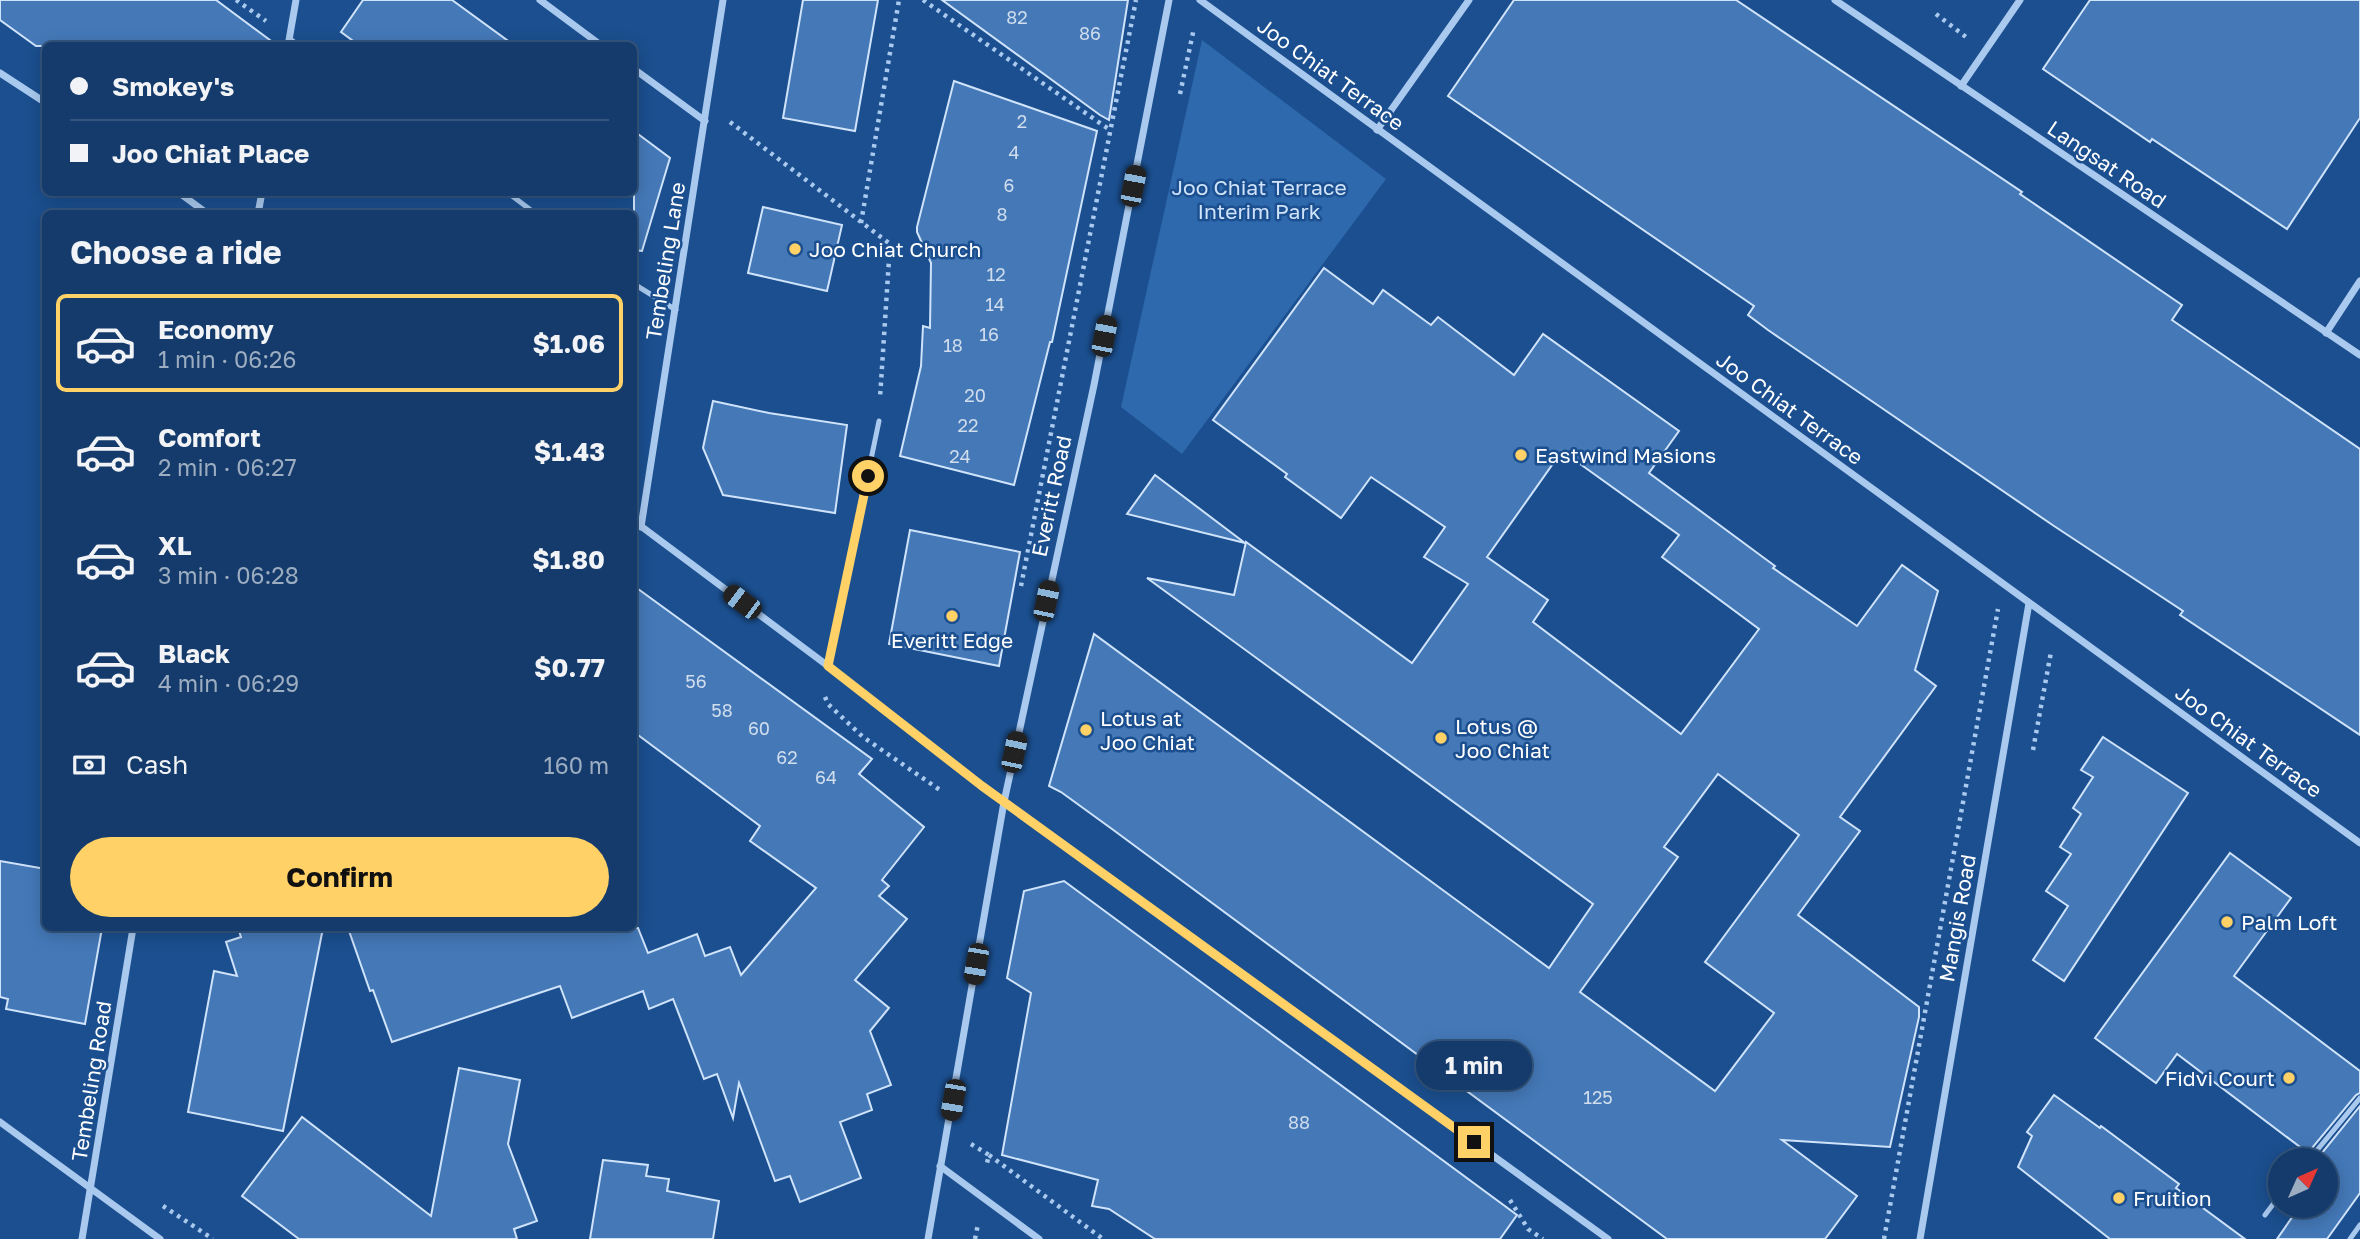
<!DOCTYPE html>
<meta charset="utf-8">
<style>
body{margin:0;font-family:"Golos Text",sans-serif;background:#1d4271;color:#f1f3f6;height:100vh;display:flex;flex-direction:column;font-size:26px;white-space:nowrap}
*{box-sizing:border-box;margin:0}
p{font-size:23px;color:#9dadc1}
.icon{flex:none;width:38px;height:38px;fill:none;stroke:currentColor;stroke-width:2;stroke-linecap:round;stroke-linejoin:round}
.map{position:relative;flex:1;overflow:hidden}
.side{position:absolute;left:42px;top:210px;width:595px;height:721px;display:flex;flex-direction:column;background:#143b6b;border-radius:10px;box-shadow:0 4px 18px #0003,0 0 0 2px #33557e}
.side>*{flex:none}
.banner{position:absolute;left:42px;top:42px;width:595px;height:154px;border-radius:10px;box-shadow:0 4px 18px #0003,0 0 0 2px #33557e;display:grid;align-content:center;height:154px;padding:0 28px;background:#143b6b}
.needle{width:46px;rotate:45deg}
.fabs{position:absolute;left:2268px;top:1148px;display:grid;gap:14px}
.fabs a{display:grid;place-items:center;width:70px;height:70px;border-radius:50%;background:#143b6b;box-shadow:0 4px 18px #0003,0 0 0 2px #33557e;font-size:35px}
.end{position:absolute;width:32px;height:32px;margin:-16px;border:9px solid #ffd166;background:#111;box-shadow:0 0 0 4px #111}
.from{border-radius:50%}
.bubble{position:absolute;height:49px;border-radius:24px;background:#143b6b;box-shadow:0 4px 18px #0003,0 0 0 2px #33557e;font-size:23px;font-weight:700;line-height:49px;text-align:center}
.car{position:absolute;width:21px;height:42px;margin:-21px -10px;border-radius:9px;box-shadow:0 0 5px 2px #0007;background:linear-gradient(#222 24%,#8ab4d8 0 40%,#222 0 76%,#8ab4d8 0 86%,#222 0)}
.banner b{display:flex;align-items:center;gap:24px;height:66px;font-size:26px}
.banner b+b{border-top:2px solid #33557e}
.banner i{width:18px;height:18px;background:#f1f3f6}
ul{padding:0;list-style:none}
li{display:flex;align-items:center;gap:21px;height:98px;margin:0 14px 10px;padding:0 14px;border:4px solid transparent;border-radius:10px}
li div{flex:1}
li b{display:block;font-size:26px}
li em{font-style:normal;font-weight:700}
li.on{border-color:#ffd166}
li>.icon{width:63px;height:63px;stroke-width:1.5}
h2{padding:0 28px;font-size:32px;line-height:84px}
.pay{display:flex;align-items:center;gap:18px;height:77px;padding:0 28px;font-size:26px}
.pay p{margin-inline-start:auto}
.action{display:flex;gap:14px;margin-top:auto;padding:14px 28px}
.action a{flex:1;height:80px;border-radius:42px;background:#ffd166;color:#111;font-size:28px;font-weight:700;line-height:80px;text-align:center}
.map>svg:first-child{display:block}
.green{fill:#2e69ad}
.building{fill:#4478b7;stroke:#cfe3fa;stroke-width:2;fill-rule:evenodd}
.lines{fill:none;stroke-linecap:round;stroke-linejoin:round}
.path{stroke:#a9c9ee;stroke-width:4.5;stroke-dasharray:3.5 5;stroke-linecap:butt}
.service{stroke:#a9c9ee;stroke-width:5}
.minor{stroke:#a9c9ee;stroke-width:7}
.route{stroke:#ffd166;stroke-width:9}
.poi-dot{fill:#ffd166;stroke:#1b4f8f;stroke-width:2.5}
.labels{text-anchor:middle;dominant-baseline:central;stroke-width:5;stroke-linejoin:round;paint-order:stroke}
.number-label{font-size:18px;fill:#d0dded}
.street-label{font-size:21px;fill:#fff;stroke:#1b4f8f}
.park-label{font-size:21px;fill:#cfe3fa;stroke:#1b4f8f}
.poi-label{font-size:21px;fill:#fff;stroke:#1b4f8f;text-anchor:start}
</style>
<div class="map">
<svg width="2360" height="1239" viewBox="0 0 2360 1239">
<rect width="100%" height="100%" fill="#1b4f8f"/>
<path class="green" d="M 1202,40 L 1386,179 L 1182,454 L 1121,407 Z"/>
<g class="building">
<path d="M 0,0 L 216,0 L 278,46 L 36,46 L 0,20 Z"/>
<path d="M 363,0 L 452,0 L 515,46 L 360,46 L 341,32 Z"/>
<path d="M 803,0 L 878,0 L 855,131 L 783,118 Z"/>
<path d="M 942,0 L 1128,0 L 1109,120 L 1100,115 Z"/>
<path d="M 1514,0 L 1736,0 L 2022,192 L 2020,194 L 2182,305 L 2172,320 L 2360,449 L 2360,735 L 2180,615 L 2183,611 L 2054,526 L 1768,330 L 1748,315 L 1754,306 L 1448,96 Z"/>
<path d="M 2090,0 L 2360,0 L 2360,118 L 2287,229 L 2152,139 L 2150,142 L 2043,69 Z"/>
<path d="M 954,81 L 1097,131 L 1052,342 L 1050,342 L 1014,485 L 900,456 L 921,366 L 923,326 L 930,328 L 931,263 L 917,232 L 917,227 Z"/>
<path d="M 634,131 L 670,158 L 642,251 L 634,250 Z"/>
<path d="M 763,207 L 842,225 L 827,291 L 748,273 Z"/>
<path d="M 1324,268 L 1373,304 L 1383,290 L 1431,325 L 1438,317 L 1514,375 L 1543,334 L 1679,431 L 1649,473 L 1775,566 L 1773,568 L 1857,626 L 1902,565 L 1938,591 L 1915,670 L 1936,686 L 1840,817 L 1860,831 L 1798,915 L 1919,1007 L 1919,1017 L 1890,1147 L 1782,1140 L 1857,1196 L 1825,1239 L 1667,1239 L 1112,829 L 1061,792 L 1049,786 L 1094,634 L 1549,968 L 1593,904 L 1147,578 L 1234,595 L 1246,542 L 1412,663 L 1468,584 L 1424,557 L 1445,527 L 1371,477 L 1341,518 L 1285,477 L 1287,474 L 1213,420 ZM 1562,451 L 1679,535 L 1662,557 L 1759,629 L 1681,734 L 1533,622 L 1548,600 L 1487,557 ZM 1718,774 L 1799,835 L 1705,962 L 1774,1013 L 1715,1091 L 1580,992 L 1678,857 L 1664,847 Z"/>
<path d="M 713,401 L 769,413 L 847,425 L 835,513 L 723,495 L 703,448 Z"/>
<path d="M 1155,475 L 1245,543 L 1127,514 Z"/>
<path d="M 910,530 L 1020,552 L 999,666 L 889,644 Z"/>
<path d="M 634,586 L 872,759 L 859,774 L 924,827 L 882,880 L 889,886 L 879,896 L 907,919 L 855,980 L 889,1008 L 870,1031 L 891,1085 L 867,1094 L 872,1110 L 840,1122 L 861,1178 L 800,1202 L 790,1176 L 775,1181 L 739,1083 L 733,1118 L 717,1074 L 704,1079 L 673,999 L 649,1009 L 643,991 L 572,1018 L 560,986 L 392,1042 L 373,990 L 370,991 L 348,928 L 638,928 L 648,953 L 697,934 L 705,956 L 730,947 L 741,975 L 816,888 L 750,841 L 760,826 L 634,732 Z"/>
<path d="M 2103,737 L 2188,793 L 2064,981 L 2033,960 L 2068,906 L 2046,891 L 2071,854 L 2060,847 L 2081,814 L 2073,808 L 2093,777 L 2081,770 Z"/>
<path d="M 2230,853 L 2291,898 L 2234,976 L 2360,1071 L 2360,1093 L 2356,1095 L 2308,1153 L 2177,1054 L 2156,1083 L 2095,1038 Z"/>
<path d="M 0,861 L 46,869 L 46,928 L 102,928 L 85,1024 L 6,1009 L 8,999 L 0,997 Z"/>
<path d="M 1064,881 L 1517,1215 L 1500,1239 L 1155,1239 L 1109,1209 L 1092,1206 L 1098,1180 L 1002,1155 L 1031,993 L 1007,978 L 1024,891 Z"/>
<path d="M 238,928 L 323,928 L 283,1131 L 188,1112 L 214,971 L 237,976 L 226,942 L 241,937 Z"/>
<path d="M 459,1068 L 520,1080 L 508,1144 L 537,1221 L 514,1229 L 517,1239 L 299,1239 L 242,1196 L 302,1117 L 431,1216 Z"/>
<path d="M 2054,1095 L 2100,1128 L 2101,1126 L 2179,1184 L 2176,1188 L 2245,1239 L 2110,1239 L 2018,1167 L 2032,1136 L 2027,1132 Z"/>
<path d="M 2360,1106 L 2360,1193 L 2327,1239 L 2277,1239 L 2300,1206 L 2326,1206 L 2326,1171 L 2328,1168 L 2326,1160 L 2317,1159 Z"/>
<path d="M 603,1160 L 648,1165 L 646,1176 L 669,1179 L 667,1191 L 719,1201 L 713,1239 L 590,1239 Z"/>
</g>
<g class="lines">
<g class="path">
<path d="M 236,0 L 266,21"/>
<path d="M 923,0 L 1110,130"/>
<path d="M 1936,14 L 1966,37"/>
<path d="M 1180,94 L 1194,28"/>
<path d="M 730,122 L 890,244 L 880,398"/>
<path d="M 861,223 L 899,0"/>
<path d="M 1021,586 L 1136,0"/>
<path d="M 825,697 L 828,704 L 863,737 L 940,790"/>
<path d="M 2033,750 L 2051,652"/>
<path d="M 971,1144 L 989,1155 L 986,1167"/>
<path d="M 989,1155 L 1103,1239"/>
<path d="M 1510,1200 L 1528,1229 L 1543,1239"/>
<path d="M 163,1206 L 213,1239"/>
<path d="M 975,1239 L 978,1224"/>
<path d="M 1884,1239 L 1998,609"/>
</g>
<g class="service">
<path d="M 289,38 L 299,46"/>
<path d="M 507,192 L 536,214"/>
<path d="M 634,284 L 676,310"/>
<path d="M 828,666 L 879,421"/>
<path d="M 2309,1160 L 2360,1098"/>
<path d="M 2265,1215 L 2280,1195"/>
<path d="M 2350,1239 L 2360,1225"/>
</g>
<g class="minor">
<path d="M 540,0 L 602,46"/>
<path d="M 1200,0 L 2360,843"/>
<path d="M 1835,0 L 2360,355"/>
<path d="M 288,46 L 296,0"/>
<path d="M 634,69 L 705,121"/>
<path d="M 0,73 L 46,103"/>
<path d="M 1961,86 L 2020,0"/>
<path d="M 1377,130 L 1469,0"/>
<path d="M 178,192 L 208,214"/>
<path d="M 258,214 L 262,192"/>
<path d="M 2326,333 L 2360,281"/>
<path d="M 634,521 L 828,666 L 982,786 L 1608,1239"/>
<path d="M 641,527 L 723,0"/>
<path d="M 0,1122 L 160,1239"/>
<path d="M 940,1166 L 1039,1239"/>
<path d="M 82,1239 L 133,928"/>
<path d="M 928,1239 L 1004,802 L 1094,385 L 1169,0"/>
<path d="M 1920,1239 L 2029,603"/>
</g>
</g>
<g class="lines">
<path class="route" d="M 868,476 L 828,666 L 982,786 L 1474,1142"/>
</g>
<g class="poi-dot">
<circle cx="795" cy="249" r="7"/>
<circle cx="1521" cy="455" r="7"/>
<circle cx="952" cy="616" r="7"/>
<circle cx="1086" cy="730" r="7"/>
<circle cx="1441" cy="738" r="7"/>
<circle cx="2227" cy="922" r="7"/>
<circle cx="2289" cy="1078" r="7"/>
<circle cx="2119" cy="1198" r="7"/>
</g>
<g class="labels">
<g class="number-label">
<text x="1017" y="17">82</text>
<text x="1090" y="33">86</text>
<text x="1022" y="121">2</text>
<text x="1014" y="152">4</text>
<text x="1009" y="185">6</text>
<text x="1002" y="214">8</text>
<text x="996" y="274">12</text>
<text x="995" y="304">14</text>
<text x="989" y="334">16</text>
<text x="953" y="345">18</text>
<text x="975" y="395">20</text>
<text x="968" y="425">22</text>
<text x="960" y="456">24</text>
<text x="696" y="681">56</text>
<text x="722" y="710">58</text>
<text x="759" y="728">60</text>
<text x="787" y="757">62</text>
<text x="826" y="777">64</text>
<text x="1598" y="1097">125</text>
<text x="1299" y="1122">88</text>
</g>
<g class="street-label">
<text transform="translate(1331 74) rotate(36)">Joo Chiat Terrace</text>
<text transform="translate(2107 164) rotate(34)">Langsat Road</text>
<text transform="translate(665 261) rotate(-81)">Tembeling Lane</text>
<text transform="translate(1790 408) rotate(36)">Joo Chiat Terrace</text>
<text transform="translate(1051 496) rotate(-78)">Everitt Road</text>
<text transform="translate(2249 741) rotate(36)">Joo Chiat Terrace</text>
<text transform="translate(1957 918) rotate(-80)">Mangis Road</text>
<text transform="translate(91 1081) rotate(-81)">Tembeling Road</text>
</g>
<g class="park-label">
<text x="1259" y="187">Joo Chiat Terrace<tspan x="1259" dy="24">Interim Park</tspan></text>
</g>
<g class="poi-label">
<text x="809" y="249">Joo Chiat Church</text>
<text x="1535" y="455">Eastwind Masions</text>
<text x="952" y="640" text-anchor="middle">Everitt Edge</text>
<text x="1100" y="718">Lotus at<tspan x="1100" dy="24">Joo Chiat</tspan></text>
<text x="1455" y="726">Lotus @<tspan x="1455" dy="24">Joo Chiat</tspan></text>
<text x="2241" y="922">Palm Loft</text>
<text x="2275" y="1078" text-anchor="end">Fidvi Court</text>
<text x="2133" y="1198">Fruition</text>
</g>
</g>
</svg>
<div class="fabs">
<a><svg class="needle" viewBox="-14 -14 28 28"><path d="M0-13l5 13h-10z" fill="#e53935"/><path d="M0 13l5-13h-10z" fill="#9dadc1"/></svg></a>
</div>
<i class="end from" style="left:868px;top:476px"></i>
<i class="end" style="left:1474px;top:1142px"></i>
<div class="bubble" style="left:1416px;top:1041px;width:116px">1 min</div>
<i class="car" style="left:1133px;top:186px;rotate:11deg"></i>
<i class="car" style="left:1104px;top:336px;rotate:11deg"></i>
<i class="car" style="left:1046px;top:601px;rotate:12deg"></i>
<i class="car" style="left:742px;top:602px;rotate:307deg"></i>
<i class="car" style="left:1014px;top:752px;rotate:12deg"></i>
<i class="car" style="left:976px;top:964px;rotate:190deg"></i>
<i class="car" style="left:953px;top:1100px;rotate:190deg"></i>
<div class="banner">
<b><i class="from"></i>Smokey's</b>
<b><i></i>Joo Chiat Place</b>
</div>
<section class="side">
<h2>Choose a ride</h2>
<ul>
<li class="on"><svg class="icon" aria-label="car" viewBox="0 0 24 24"><path d="M5 17H2v-5l4-1 3-4h7l3 4 3 1v5h-3M9 17h6M6 11h13"/><circle cx="7" cy="17" r="2"/><circle cx="17" cy="17" r="2"/></svg><div><b>Economy</b><p>1 min · 06:26</p></div><em>$1.06</em></li>
<li><svg class="icon" aria-label="car" viewBox="0 0 24 24"><path d="M5 17H2v-5l4-1 3-4h7l3 4 3 1v5h-3M9 17h6M6 11h13"/><circle cx="7" cy="17" r="2"/><circle cx="17" cy="17" r="2"/></svg><div><b>Comfort</b><p>2 min · 06:27</p></div><em>$1.43</em></li>
<li><svg class="icon" aria-label="car" viewBox="0 0 24 24"><path d="M5 17H2v-5l4-1 3-4h7l3 4 3 1v5h-3M9 17h6M6 11h13"/><circle cx="7" cy="17" r="2"/><circle cx="17" cy="17" r="2"/></svg><div><b>XL</b><p>3 min · 06:28</p></div><em>$1.80</em></li>
<li><svg class="icon" aria-label="car" viewBox="0 0 24 24"><path d="M5 17H2v-5l4-1 3-4h7l3 4 3 1v5h-3M9 17h6M6 11h13"/><circle cx="7" cy="17" r="2"/><circle cx="17" cy="17" r="2"/></svg><div><b>Black</b><p>4 min · 06:29</p></div><em>$0.77</em></li>
</ul>
<div class="pay"><svg class="icon" aria-label="cash" viewBox="0 0 24 24"><path d="M3 7h18v10H3z"/><circle cx="12" cy="12" r="2"/></svg>Cash<p>160 m</p></div>
<div class="action"><a>Confirm</a></div>
</section>
</div>
